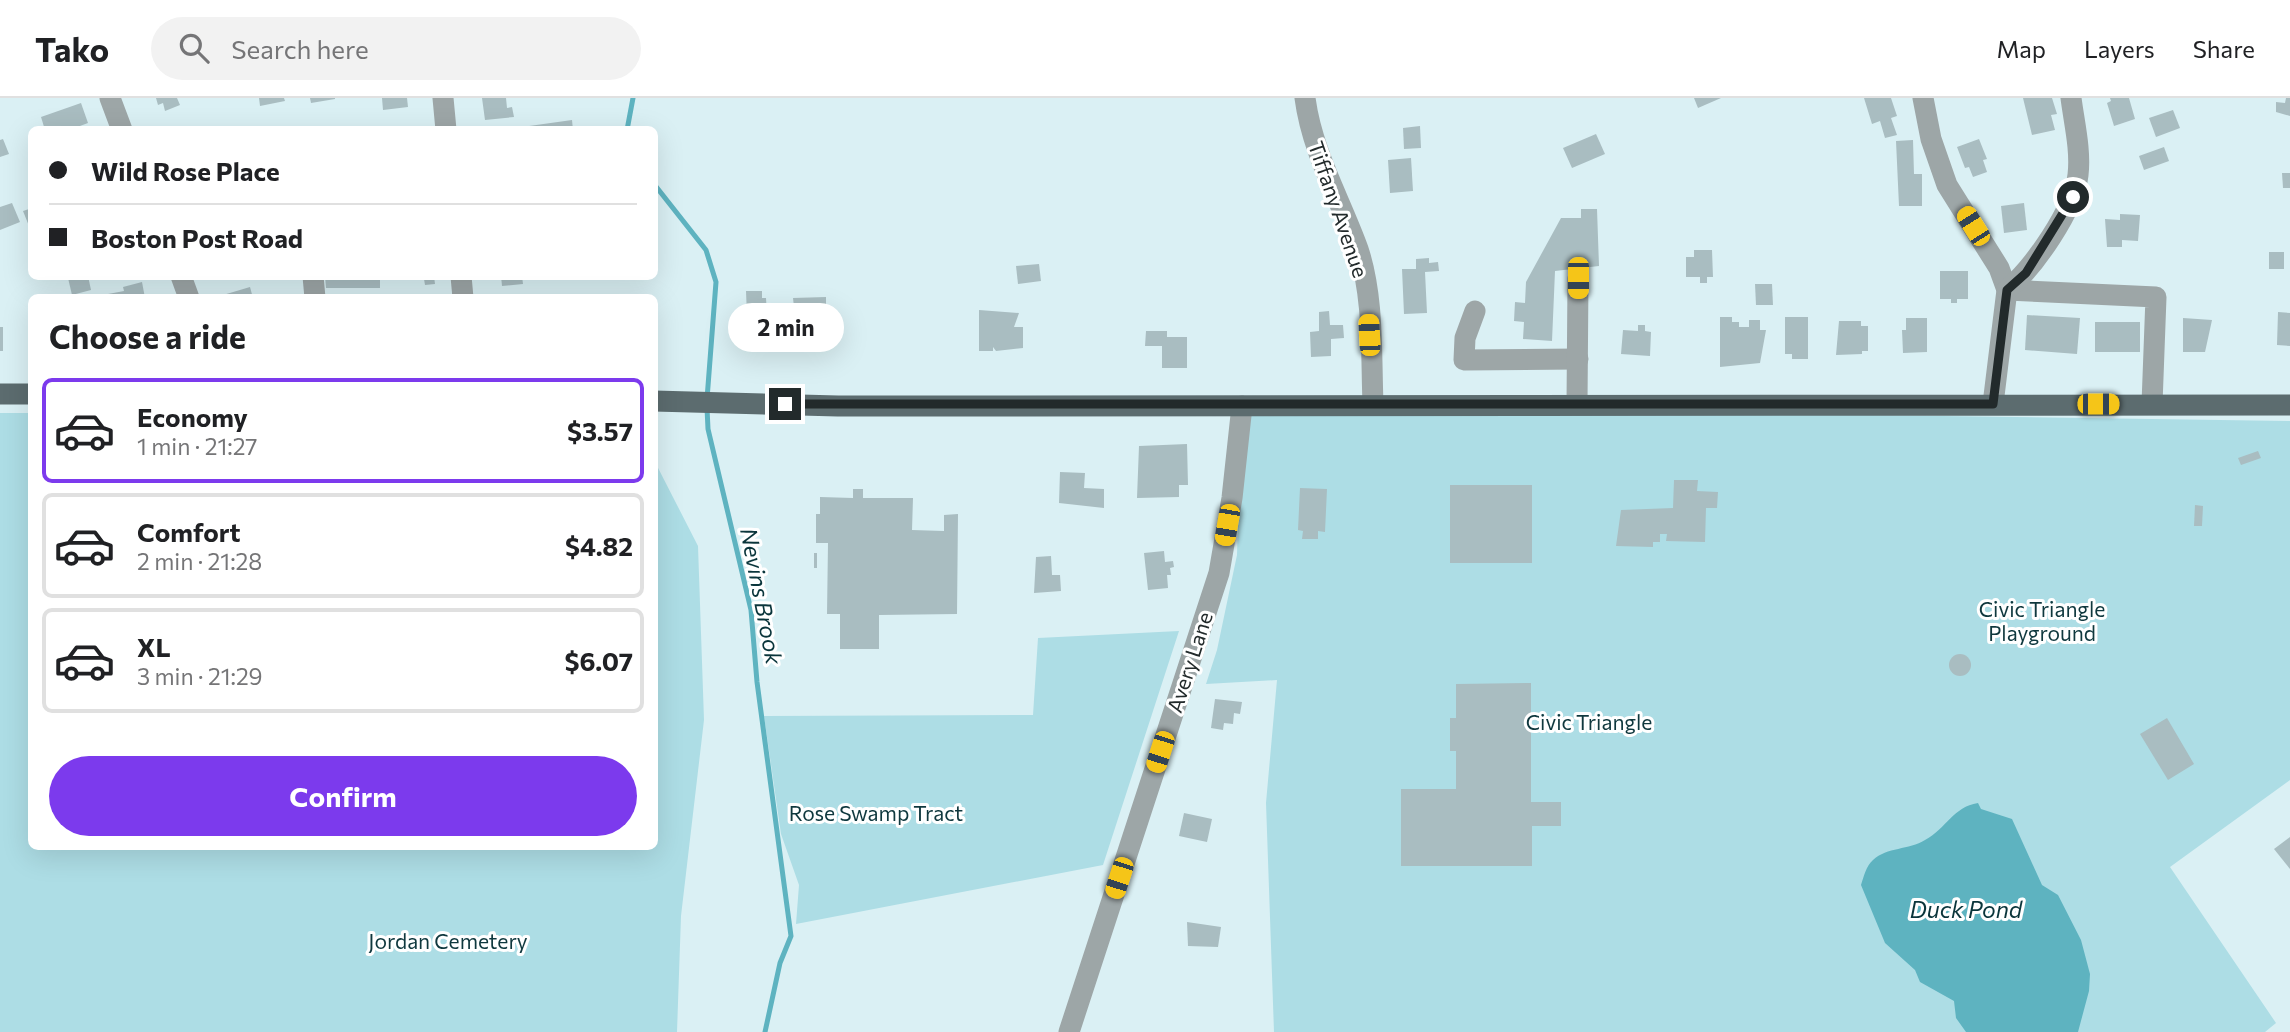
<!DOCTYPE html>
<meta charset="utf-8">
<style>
body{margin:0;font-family:Commissioner,sans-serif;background:#f2f2f2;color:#202124;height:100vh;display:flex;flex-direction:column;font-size:26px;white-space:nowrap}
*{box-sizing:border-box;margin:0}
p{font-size:23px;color:#757577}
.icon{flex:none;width:38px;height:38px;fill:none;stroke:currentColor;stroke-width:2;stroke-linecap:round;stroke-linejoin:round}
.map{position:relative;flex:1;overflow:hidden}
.side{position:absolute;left:28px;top:196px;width:630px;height:556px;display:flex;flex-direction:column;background:#fff;border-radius:10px;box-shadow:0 7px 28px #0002}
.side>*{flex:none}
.hud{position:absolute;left:28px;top:28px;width:630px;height:154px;border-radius:10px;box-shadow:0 7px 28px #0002;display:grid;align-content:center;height:154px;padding:0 21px;background:#fff}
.end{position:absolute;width:32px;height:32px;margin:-16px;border:9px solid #222a2b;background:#fff;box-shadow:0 0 0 4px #fff}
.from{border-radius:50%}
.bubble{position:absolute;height:49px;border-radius:24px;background:#fff;box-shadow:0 7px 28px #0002;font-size:23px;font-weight:700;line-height:49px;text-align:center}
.car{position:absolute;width:21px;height:42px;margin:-21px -10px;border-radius:9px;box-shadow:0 0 5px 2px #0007;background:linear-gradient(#f5c518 24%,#345 0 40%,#f5c518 0 76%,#345 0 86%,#f5c518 0)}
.hud b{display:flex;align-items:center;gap:24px;height:66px;font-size:26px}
.hud b+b{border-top:2px solid #e0e0e0}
.hud i{width:18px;height:18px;background:#202124}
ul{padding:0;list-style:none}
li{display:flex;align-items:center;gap:21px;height:105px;margin:0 14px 10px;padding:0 7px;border:4px solid #e0e0e0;border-radius:10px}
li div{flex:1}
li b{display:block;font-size:26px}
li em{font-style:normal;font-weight:700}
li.on{border-color:#7c3aed}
li>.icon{width:63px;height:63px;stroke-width:1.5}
h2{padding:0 21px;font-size:32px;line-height:84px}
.primary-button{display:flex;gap:14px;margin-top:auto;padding:14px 21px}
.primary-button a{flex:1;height:80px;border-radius:42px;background:#7c3aed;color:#fff;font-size:28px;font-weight:700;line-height:80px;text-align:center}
header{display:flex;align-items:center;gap:42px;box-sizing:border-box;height:98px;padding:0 35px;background:#fff;border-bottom:2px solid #e0e0e0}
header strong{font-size:33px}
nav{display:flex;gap:38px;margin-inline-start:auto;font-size:24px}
.search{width:490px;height:63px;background:#f2f2f2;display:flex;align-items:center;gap:18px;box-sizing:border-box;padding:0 24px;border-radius:38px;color:#757577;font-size:26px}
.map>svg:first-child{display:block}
.green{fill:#addde5}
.water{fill:#5eb3c0}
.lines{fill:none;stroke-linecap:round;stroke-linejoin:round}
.stream{stroke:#5eb3c0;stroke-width:5}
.building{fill:#a9bdc1}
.minor{stroke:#9da6a7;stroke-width:21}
.major{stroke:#5c6c6f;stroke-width:21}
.route{stroke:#222a2b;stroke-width:9}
.labels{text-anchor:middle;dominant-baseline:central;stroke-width:6;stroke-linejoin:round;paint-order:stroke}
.street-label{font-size:21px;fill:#222a2b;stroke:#fff}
.park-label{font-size:21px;fill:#0f383e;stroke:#fff}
.water-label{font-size:23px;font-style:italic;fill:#0a353b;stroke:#fff}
</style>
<header>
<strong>Tako</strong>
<div class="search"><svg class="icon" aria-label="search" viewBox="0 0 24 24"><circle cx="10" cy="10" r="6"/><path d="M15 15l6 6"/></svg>Search here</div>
<nav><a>Map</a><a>Layers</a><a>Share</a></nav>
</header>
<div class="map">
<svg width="2290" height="934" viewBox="0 0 2290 934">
<rect width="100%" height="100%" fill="#daf0f4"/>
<g class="green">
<path d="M 1242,308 L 2290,323 L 2290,682 L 2170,769 L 2276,925 L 2265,934 L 1274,934 L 1266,705 L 1277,582 L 1206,586 L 1217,552 L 1237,457 Z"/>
<path d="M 0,315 L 31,315 L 32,749 L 654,749 L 655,364 L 698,448 L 704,622 L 681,818 L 677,934 L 0,934 Z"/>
<path d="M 1179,533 L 1103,767 L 796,826 L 799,787 L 781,736 L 764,618 L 1033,617 L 1038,540 Z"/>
</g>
<path class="water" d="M 1978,705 L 1981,711 L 2012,721 L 2042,787 L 2058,797 L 2081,842 L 2090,876 L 2089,893 L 2078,934 L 1966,934 L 1956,920 L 1954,903 L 1920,884 L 1915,872 L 1885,845 L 1861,787 C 1864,778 1866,768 1873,762 C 1887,749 1909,752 1925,742 C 1947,730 1953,709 1978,705 Z"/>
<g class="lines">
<g class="stream">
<path d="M 627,32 L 633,0"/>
<path d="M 654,86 L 706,152 L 716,184 L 707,301"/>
<path d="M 707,310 L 708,331 L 751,512 L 757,584 L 791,838 L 780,865 L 765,934"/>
</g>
</g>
<g class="building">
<path d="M 156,0 L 177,0 L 180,7 L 165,13 L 163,5 L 158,7 Z"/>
<path d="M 259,0 L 284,0 L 285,3 L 260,8 Z"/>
<path d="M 310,0 L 335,0 L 335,1 L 311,5 Z"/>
<path d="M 382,0 L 407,0 L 408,9 L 383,12 Z"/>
<path d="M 482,0 L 506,0 L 507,10 L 512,9 L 514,19 L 485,22 Z"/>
<path d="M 1694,0 L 1721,0 L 1698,10 Z"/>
<path d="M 1864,0 L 1891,0 L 1897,18 L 1891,20 L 1897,37 L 1885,40 L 1880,23 L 1872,26 Z"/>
<path d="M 2023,0 L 2052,0 L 2057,16 L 2051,17 L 2055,32 L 2032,37 Z"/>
<path d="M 2110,0 L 2129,0 L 2135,21 L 2114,28 L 2107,5 L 2111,3 Z"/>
<path d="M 2286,0 L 2290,0 L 2290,18 L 2276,14 L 2276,4 L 2285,5 Z"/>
<path d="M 81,5 L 88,25 L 69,32 L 45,32 L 41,19 Z"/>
<path d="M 2173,12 L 2180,30 L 2156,39 L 2149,20 Z"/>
<path d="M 572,22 L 573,32 L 515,32 L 515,30 Z"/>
<path d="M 1420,28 L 1421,50 L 1404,51 L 1403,30 Z"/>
<path d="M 1596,36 L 1605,56 L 1572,70 L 1563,50 Z"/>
<path d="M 3,41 L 9,56 L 0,59 L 0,42 Z"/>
<path d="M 1979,41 L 1987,61 L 1983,62 L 1987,74 L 1973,79 L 1969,69 L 1965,70 L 1957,49 Z"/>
<path d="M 1913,42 L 1914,76 L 1922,76 L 1922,108 L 1899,108 L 1896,43 Z"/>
<path d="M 2164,49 L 2169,63 L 2144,72 L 2139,58 Z"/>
<path d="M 1411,60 L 1413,93 L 1390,95 L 1388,62 Z"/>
<path d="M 2282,75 L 2290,75 L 2290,90 L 2283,90 Z"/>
<path d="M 12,105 L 20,124 L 0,132 L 0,109 Z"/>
<path d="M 2024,105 L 2027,132 L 2004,135 L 2001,108 Z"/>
<path d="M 32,110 L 32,133 L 31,133 L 23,113 Z"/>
<path d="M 1581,111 L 1597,111 L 1599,168 L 1555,173 L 1552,243 L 1523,241 L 1524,224 L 1514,223 L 1515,204 L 1525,205 L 1526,184 L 1561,120 L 1581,120 Z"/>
<path d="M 2120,116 L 2140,117 L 2138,143 L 2122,142 L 2122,149 L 2107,149 L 2105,121 L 2120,122 Z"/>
<path d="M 1694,152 L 1712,152 L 1713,179 L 1707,179 L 1707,185 L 1700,185 L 1700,179 L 1686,179 L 1686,159 L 1694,159 Z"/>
<rect x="2269" y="154" width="15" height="17"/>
<path d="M 1429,160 L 1429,165 L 1438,164 L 1439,173 L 1425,174 L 1427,215 L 1404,216 L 1402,171 L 1416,171 L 1416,161 Z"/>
<path d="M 1039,166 L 1041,183 L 1018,186 L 1016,168 Z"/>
<path d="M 1940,173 L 1968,173 L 1968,201 L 1957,201 L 1957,205 L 1951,205 L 1951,201 L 1940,201 Z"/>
<path d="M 88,178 L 91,192 L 72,197 L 68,180 Z"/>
<path d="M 325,178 L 380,178 L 380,190 L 326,190 Z"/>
<path d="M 418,178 L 434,178 L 435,186 L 425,187 L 424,181 L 418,181 Z"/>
<path d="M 501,178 L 522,178 L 523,186 L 502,188 Z"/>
<path d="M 142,184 L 145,200 L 109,200 L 108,196 L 124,193 L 123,189 Z"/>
<path d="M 1755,186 L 1772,186 L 1773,207 L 1756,207 Z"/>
<path d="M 250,189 L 253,200 L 224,200 L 223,197 Z"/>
<path d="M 746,193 L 762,193 L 762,200 L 766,200 L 767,217 L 747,218 Z"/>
<path d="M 826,199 L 826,231 L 829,238 L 826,244 L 804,244 L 804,216 L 800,216 L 800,208 L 794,209 L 793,200 Z"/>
<path d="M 979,212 L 1019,215 L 1014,229 L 1023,229 L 1023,250 L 996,253 L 993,249 L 993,253 L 979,253 Z"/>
<path d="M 1329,213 L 1330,227 L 1343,227 L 1344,240 L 1331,241 L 1331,258 L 1311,259 L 1310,234 L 1319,233 L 1319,214 Z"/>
<path d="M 2278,214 L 2290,215 L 2290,248 L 2277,247 Z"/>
<path d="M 2027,217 L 2080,220 L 2077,256 L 2025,252 Z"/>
<path d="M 1720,219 L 1732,219 L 1732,224 L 1739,224 L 1739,229 L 1749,229 L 1749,222 L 1760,222 L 1760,232 L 1766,232 L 1760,265 L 1720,269 Z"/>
<path d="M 1785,219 L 1808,219 L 1808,261 L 1792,261 L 1792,256 L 1785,256 Z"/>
<path d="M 1906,220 L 1927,220 L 1927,254 L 1903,255 L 1902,232 L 1906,232 Z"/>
<path d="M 2183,220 L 2212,222 L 2205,254 L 2183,254 Z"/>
<path d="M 1839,223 L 1861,223 L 1861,228 L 1868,228 L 1868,253 L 1862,253 L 1862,256 L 1836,257 Z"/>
<rect x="2095" y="224" width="45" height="30"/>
<path d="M 1638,227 L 1645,227 L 1645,233 L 1651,234 L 1650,258 L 1621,256 L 1623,232 L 1638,233 Z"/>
<rect x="0" y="229" width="3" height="24"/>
<path d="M 1146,233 L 1167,233 L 1167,239 L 1187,239 L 1187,270 L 1162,270 L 1162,248 L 1145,248 Z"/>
<path d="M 1187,346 L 1188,387 L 1179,387 L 1179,399 L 1137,400 L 1139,348 Z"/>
<path d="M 2258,353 L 2261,360 L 2241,367 L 2238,360 Z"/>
<path d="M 1060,374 L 1085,375 L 1084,390 L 1104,391 L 1104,410 L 1059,405 Z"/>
<path d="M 1674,382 L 1698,382 L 1697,393 L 1718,394 L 1717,410 L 1706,410 L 1705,444 L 1666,443 L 1667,436 L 1660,436 L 1660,444 L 1653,444 L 1653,449 L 1616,448 L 1621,412 L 1673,410 Z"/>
<rect x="1450" y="387" width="82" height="78"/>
<path d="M 1300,390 L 1327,391 L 1325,434 L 1318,433 L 1318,441 L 1302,441 L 1303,433 L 1298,432 Z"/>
<path d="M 853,391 L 863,391 L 863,400 L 913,400 L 912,432 L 944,433 L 944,417 L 958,416 L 957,516 L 879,517 L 879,551 L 840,551 L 840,516 L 827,516 L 828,445 L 816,445 L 816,416 L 820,416 L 820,399 L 853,400 Z"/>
<path d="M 2195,407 L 2203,408 L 2202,428 L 2194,428 Z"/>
<path d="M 1164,453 L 1165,464 L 1173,463 L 1174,469 L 1170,470 L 1171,477 L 1167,477 L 1168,490 L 1148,492 L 1144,455 Z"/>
<rect x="814" y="455" width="3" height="15"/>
<path d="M 1051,458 L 1052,477 L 1060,477 L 1061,493 L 1034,495 L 1036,459 Z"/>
<circle cx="1960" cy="567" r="11"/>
<path d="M 1531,585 L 1531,704 L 1561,704 L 1561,728 L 1532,728 L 1532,768 L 1401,768 L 1401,691 L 1456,691 L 1456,653 L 1450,653 L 1450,620 L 1456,620 L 1456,586 Z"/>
<path d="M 1215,601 L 1242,604 L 1240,616 L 1234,615 L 1233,626 L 1224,625 L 1223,632 L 1211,630 Z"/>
<path d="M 2167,620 L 2194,666 L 2168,682 L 2140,636 Z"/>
<path d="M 1184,715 L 1212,721 L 1207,744 L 1179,738 Z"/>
<path d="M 2290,739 L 2290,771 L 2274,751 Z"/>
<path d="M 1187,824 L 1221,829 L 1218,849 L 1188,848 Z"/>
</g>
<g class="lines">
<g class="minor">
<path d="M 110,0 L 122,32"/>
<path d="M 443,0 L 446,32"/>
<path d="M 1305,0 C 1312,54 1340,101 1358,151 C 1374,199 1371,256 1373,306"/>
<path d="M 1923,0 L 1931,41 L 1947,87 L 1999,170 L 2007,192 L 1993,306"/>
<path d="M 181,178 L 189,200"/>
<path d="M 313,178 L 315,200"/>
<path d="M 461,178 L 463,200"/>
<path d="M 2007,192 L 2156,199 L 2152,306"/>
<path d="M 2007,192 C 2034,169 2074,112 2078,77 C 2081,52 2074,24 2071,0"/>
<path d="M 1475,213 L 1465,240 L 1464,262 L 1578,261"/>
<path d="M 1577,306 L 1578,180"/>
<path d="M 1069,934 L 1219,475 L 1232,400 L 1242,308"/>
</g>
<g class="major">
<path d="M 0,296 L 32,296"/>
<path d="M 654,303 L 838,308 L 2290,307"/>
</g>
</g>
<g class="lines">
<path class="route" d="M 785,306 L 1993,306 L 2007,192 L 2026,175 L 2073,99"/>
</g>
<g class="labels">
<g class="street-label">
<text transform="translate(1339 111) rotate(71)">Tiffany Avenue</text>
<text transform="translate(1189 564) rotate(-72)">Avery Lane</text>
</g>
<g class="park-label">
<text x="2042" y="510">Civic Triangle<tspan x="2042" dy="24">Playground</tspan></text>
<text x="1589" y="623">Civic Triangle</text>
<text x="876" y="714">Rose Swamp Tract</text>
<text x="448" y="842">Jordan Cemetery</text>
</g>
<g class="water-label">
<text transform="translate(762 498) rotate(79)">Nevins Brook</text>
<text x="1966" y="811">Duck Pond</text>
</g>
</g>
</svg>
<i class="end from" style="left:2073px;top:99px"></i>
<i class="end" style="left:785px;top:306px"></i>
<div class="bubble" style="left:728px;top:205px;width:116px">2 min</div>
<i class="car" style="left:1973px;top:128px;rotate:328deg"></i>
<i class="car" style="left:1578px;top:180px;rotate:180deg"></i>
<i class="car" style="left:1369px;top:237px;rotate:357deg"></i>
<i class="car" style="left:2098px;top:306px;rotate:90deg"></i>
<i class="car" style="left:1227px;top:427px;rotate:190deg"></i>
<i class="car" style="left:1160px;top:654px;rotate:198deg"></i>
<i class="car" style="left:1119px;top:780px;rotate:198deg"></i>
<div class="hud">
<b><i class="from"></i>Wild Rose Place</b>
<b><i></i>Boston Post Road</b>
</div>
<section class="side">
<h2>Choose a ride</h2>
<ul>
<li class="on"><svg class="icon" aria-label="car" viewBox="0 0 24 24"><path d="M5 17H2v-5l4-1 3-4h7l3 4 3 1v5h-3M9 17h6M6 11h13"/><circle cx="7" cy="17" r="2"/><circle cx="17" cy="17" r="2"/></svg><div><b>Economy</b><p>1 min · 21:27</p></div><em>$3.57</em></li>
<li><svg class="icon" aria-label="car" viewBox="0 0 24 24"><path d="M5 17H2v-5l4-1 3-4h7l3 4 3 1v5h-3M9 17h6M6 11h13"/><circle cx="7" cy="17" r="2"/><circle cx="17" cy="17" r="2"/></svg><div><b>Comfort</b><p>2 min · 21:28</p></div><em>$4.82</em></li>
<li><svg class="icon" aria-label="car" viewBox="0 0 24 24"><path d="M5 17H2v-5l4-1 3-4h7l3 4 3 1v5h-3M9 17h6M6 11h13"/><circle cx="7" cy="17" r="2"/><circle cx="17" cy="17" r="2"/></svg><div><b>XL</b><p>3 min · 21:29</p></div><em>$6.07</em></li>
</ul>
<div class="primary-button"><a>Confirm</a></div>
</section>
</div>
